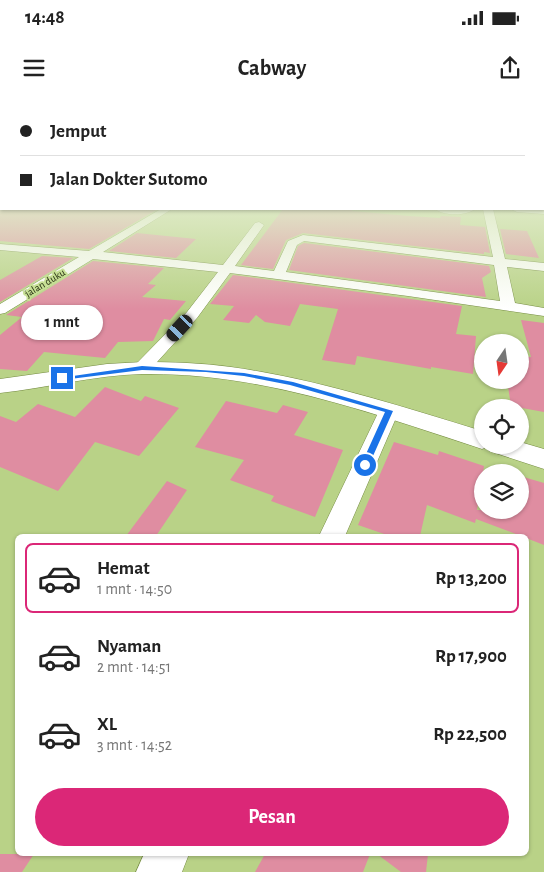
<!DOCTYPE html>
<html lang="id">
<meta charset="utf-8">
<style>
body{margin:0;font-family:"Alegreya Sans",sans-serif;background:#f6f6f6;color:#222;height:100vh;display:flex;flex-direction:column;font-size:19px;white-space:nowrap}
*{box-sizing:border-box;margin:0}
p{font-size:16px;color:#767676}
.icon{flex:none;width:28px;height:28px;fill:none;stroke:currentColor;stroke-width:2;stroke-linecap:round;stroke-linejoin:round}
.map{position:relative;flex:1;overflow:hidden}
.sheet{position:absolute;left:15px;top:434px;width:514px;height:322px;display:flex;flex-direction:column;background:#fff;border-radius:8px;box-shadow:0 1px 4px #0004}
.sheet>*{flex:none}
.banner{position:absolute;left:0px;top:0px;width:545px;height:110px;box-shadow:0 1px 4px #0004;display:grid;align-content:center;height:110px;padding:0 20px;background:#fff}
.needle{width:32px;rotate:193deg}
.controls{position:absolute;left:474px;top:234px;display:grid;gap:10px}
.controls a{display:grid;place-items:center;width:55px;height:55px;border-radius:50%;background:#fff;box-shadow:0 1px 4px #0004;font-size:25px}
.end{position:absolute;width:22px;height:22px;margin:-11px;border:6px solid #1a73e8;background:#fff;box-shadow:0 0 0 2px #fff}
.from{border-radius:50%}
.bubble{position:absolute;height:35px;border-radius:18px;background:#fff;box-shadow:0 1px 4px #0004;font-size:16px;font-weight:600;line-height:35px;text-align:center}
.car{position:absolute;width:15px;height:30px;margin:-15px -8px;border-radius:6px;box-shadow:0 0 4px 1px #0007;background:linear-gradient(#222 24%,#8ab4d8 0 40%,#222 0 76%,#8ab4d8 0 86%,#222 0)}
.banner b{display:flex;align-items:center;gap:18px;height:48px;font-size:19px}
.banner b+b{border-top:1px solid #e0e0e0}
.banner i{width:12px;height:12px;background:#222}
ul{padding:9px 0 0;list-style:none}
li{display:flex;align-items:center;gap:15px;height:70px;margin:0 10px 8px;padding:0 10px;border:2px solid transparent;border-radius:8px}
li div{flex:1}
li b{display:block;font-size:19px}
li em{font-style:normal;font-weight:600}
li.selected{border-color:#db2777}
li>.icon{width:45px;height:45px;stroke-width:1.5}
.primary-button{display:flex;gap:10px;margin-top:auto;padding:10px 20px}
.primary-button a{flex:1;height:58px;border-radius:30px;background:#db2777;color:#fff;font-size:20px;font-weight:600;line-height:58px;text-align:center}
.status{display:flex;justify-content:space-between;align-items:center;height:35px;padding:0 25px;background:#fff;direction:ltr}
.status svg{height:14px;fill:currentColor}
header{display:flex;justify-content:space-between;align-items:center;height:65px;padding:0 20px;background:#fff;font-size:22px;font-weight:600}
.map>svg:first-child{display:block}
.building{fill:#df8da1}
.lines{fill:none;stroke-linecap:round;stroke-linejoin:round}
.minor-casing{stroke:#758b42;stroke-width:1}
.major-casing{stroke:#758b42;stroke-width:1}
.highway-casing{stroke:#758b42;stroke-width:1}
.minor{fill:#fff;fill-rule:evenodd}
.major{fill:#fff;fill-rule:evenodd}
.highway{fill:#fff;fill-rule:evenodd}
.route{fill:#1a73e8}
.labels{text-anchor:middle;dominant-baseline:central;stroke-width:4;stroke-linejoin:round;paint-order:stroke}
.far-street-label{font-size:11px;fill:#2a3315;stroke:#c6df94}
</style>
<div class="status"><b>14:48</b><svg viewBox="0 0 49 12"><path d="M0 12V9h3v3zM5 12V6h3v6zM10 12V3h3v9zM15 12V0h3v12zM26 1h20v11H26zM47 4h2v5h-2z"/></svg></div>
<header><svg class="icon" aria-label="menu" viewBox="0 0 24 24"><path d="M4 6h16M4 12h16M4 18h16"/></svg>Cabway<svg class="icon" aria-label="share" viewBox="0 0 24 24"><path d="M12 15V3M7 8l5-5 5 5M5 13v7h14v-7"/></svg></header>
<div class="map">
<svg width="544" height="772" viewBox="0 0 544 772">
<rect width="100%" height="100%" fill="#b9d287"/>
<g class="building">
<path d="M 0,106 L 1,109 L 158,109 L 89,149 L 0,141 Z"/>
<path d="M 283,109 L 354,109 L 352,111 L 409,116 L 440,118 L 441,116 L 461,117 L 460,125 L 485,127 L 490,153 L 484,152 L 484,154 L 303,133 L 286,140 L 273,169 L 241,165 Z"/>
<path d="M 500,129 L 527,131 L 539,158 L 506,154 Z"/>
<path d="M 137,133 L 196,139 L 176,158 L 109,151 Z"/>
<path d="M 304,143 L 489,166 L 491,172 L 482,178 L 486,197 L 289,170 L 298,146 Z"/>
<path d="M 42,156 L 73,158 L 0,202 L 0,180 Z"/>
<path d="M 93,161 L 164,168 L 148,184 L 156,185 L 142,197 L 186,201 L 170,220 L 164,219 L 153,241 L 118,242 L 105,258 L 44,252 L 27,271 L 0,269 L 0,235 L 22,217 L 6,215 Z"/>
<path d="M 233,175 L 462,206 L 456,234 L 476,236 L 473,274 L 431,267 L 431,269 L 357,256 L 355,265 L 322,260 L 338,209 L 300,204 L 290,226 L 265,222 L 256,215 L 249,223 L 223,220 L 234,206 L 210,204 Z"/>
<path d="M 521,220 L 544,223 L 544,312 L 511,306 L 507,280 L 520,280 L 520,256 L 531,257 Z"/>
<path d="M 105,287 L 141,301 L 145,296 L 179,308 L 139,356 L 95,342 L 58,391 L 0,367 L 0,316 L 16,322 L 38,304 L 75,317 Z"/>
<path d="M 226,301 L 277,313 L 283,305 L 308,312 L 294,335 L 343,350 L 315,417 L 271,401 L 274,396 L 230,380 L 244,360 L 195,347 Z"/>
<path d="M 394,342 L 438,355 L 439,351 L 484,366 L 477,410 L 520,410 L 520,376 L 544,383 L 544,445 L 526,438 L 526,436 L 521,436 L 476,419 L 475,423 L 427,405 L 420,436 L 390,436 L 358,425 Z"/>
<path d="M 167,381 L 187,390 L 156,436 L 126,436 Z"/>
<path d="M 0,754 L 34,754 L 22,772 L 0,772 Z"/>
<path d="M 265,754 L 370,754 L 363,772 L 255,772 Z"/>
<path d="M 377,754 L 428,754 L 426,772 L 401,772 Z"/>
</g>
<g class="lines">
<g class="minor-casing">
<g id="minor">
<path d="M 161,109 L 172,109 L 103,152 L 223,165 L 255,123 L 259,122 L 264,125 L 235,166 L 274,171 L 288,141 L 303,135 L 493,157 L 483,109 L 493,109 L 505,159 L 544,163 L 544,171 L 507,167 L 515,203 L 544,208 L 544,216 L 408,196 L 230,173 L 197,218 L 148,272 L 142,273 L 136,272 L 133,268 L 136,264 L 187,212 L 218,172 L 93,159 L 5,213 L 0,214 L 0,204 L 79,157 L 0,150 L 0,144 L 89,151 ZM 304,141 L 494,165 L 500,201 L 286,172 L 297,145 Z"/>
<path d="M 435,109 L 475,109 C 466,116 444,116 435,109 Z"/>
<path d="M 389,304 L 396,306 L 399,311 L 345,436 L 319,436 L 379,311 L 382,306 Z"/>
<path d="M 144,754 L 189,754 L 182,772 L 136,772 Z"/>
</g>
</g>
<g class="major-casing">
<path id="major" d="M 143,262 C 172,262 202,263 231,267 C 317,279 400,306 482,331 L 482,345 L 520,345 L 520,342 L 544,349 L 544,369 L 489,351 L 487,347 L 482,349 L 473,346 C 366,311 257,272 142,274 C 95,275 47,288 0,293 L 0,279 L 107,264 Z"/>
</g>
<g class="highway-casing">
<path id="highway" d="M 544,108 L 544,114 L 517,112 L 511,109 Z"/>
</g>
<use href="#minor" class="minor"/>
<use href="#major" class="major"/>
<use href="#highway" class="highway"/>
</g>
<linearGradient id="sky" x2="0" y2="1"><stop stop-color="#61aec8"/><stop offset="0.48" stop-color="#e0ebc9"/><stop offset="1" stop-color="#e0ebc9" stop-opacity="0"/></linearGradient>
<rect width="544" height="209" fill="url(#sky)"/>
<path class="route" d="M 142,266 L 244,273 L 293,282 L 393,311 L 369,365 L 365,368 L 361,365 L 385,312 L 290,285 L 244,276 L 206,272 L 142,270 L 62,280 L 59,278 Z"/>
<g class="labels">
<g class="far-street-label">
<text transform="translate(45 183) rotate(-31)">jalan duku</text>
</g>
</g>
</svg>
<div class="controls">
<a><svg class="needle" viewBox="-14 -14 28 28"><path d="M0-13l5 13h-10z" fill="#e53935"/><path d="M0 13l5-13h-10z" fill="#767676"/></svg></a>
<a><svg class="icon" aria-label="locate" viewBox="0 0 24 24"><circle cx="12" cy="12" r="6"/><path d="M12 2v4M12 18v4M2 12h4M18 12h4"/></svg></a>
<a><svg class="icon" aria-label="layers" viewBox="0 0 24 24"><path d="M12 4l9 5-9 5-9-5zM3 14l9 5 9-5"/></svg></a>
</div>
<i class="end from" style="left:365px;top:365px"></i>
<i class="end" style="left:62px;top:278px"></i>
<div class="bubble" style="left:21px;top:205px;width:82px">1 mnt</div>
<i class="car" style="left:180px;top:228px;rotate:223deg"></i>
<div class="banner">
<b><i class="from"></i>Jemput</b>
<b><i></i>Jalan Dokter Sutomo</b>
</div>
<section class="sheet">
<ul>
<li class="selected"><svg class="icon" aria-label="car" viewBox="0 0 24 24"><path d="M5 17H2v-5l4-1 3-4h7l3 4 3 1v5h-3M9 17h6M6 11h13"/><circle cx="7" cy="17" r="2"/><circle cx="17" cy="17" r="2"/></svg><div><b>Hemat</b><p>1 mnt · 14:50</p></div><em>Rp 13,200</em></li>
<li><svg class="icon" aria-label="car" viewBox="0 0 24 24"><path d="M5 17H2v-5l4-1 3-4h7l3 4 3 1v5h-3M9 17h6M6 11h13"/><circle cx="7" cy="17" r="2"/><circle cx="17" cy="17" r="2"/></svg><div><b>Nyaman</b><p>2 mnt · 14:51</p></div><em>Rp 17,900</em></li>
<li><svg class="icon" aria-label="car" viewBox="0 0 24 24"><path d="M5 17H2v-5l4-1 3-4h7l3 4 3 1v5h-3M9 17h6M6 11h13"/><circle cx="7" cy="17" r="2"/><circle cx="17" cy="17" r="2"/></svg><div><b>XL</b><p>3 mnt · 14:52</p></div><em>Rp 22,500</em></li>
</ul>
<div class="primary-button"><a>Pesan</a></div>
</section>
</div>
